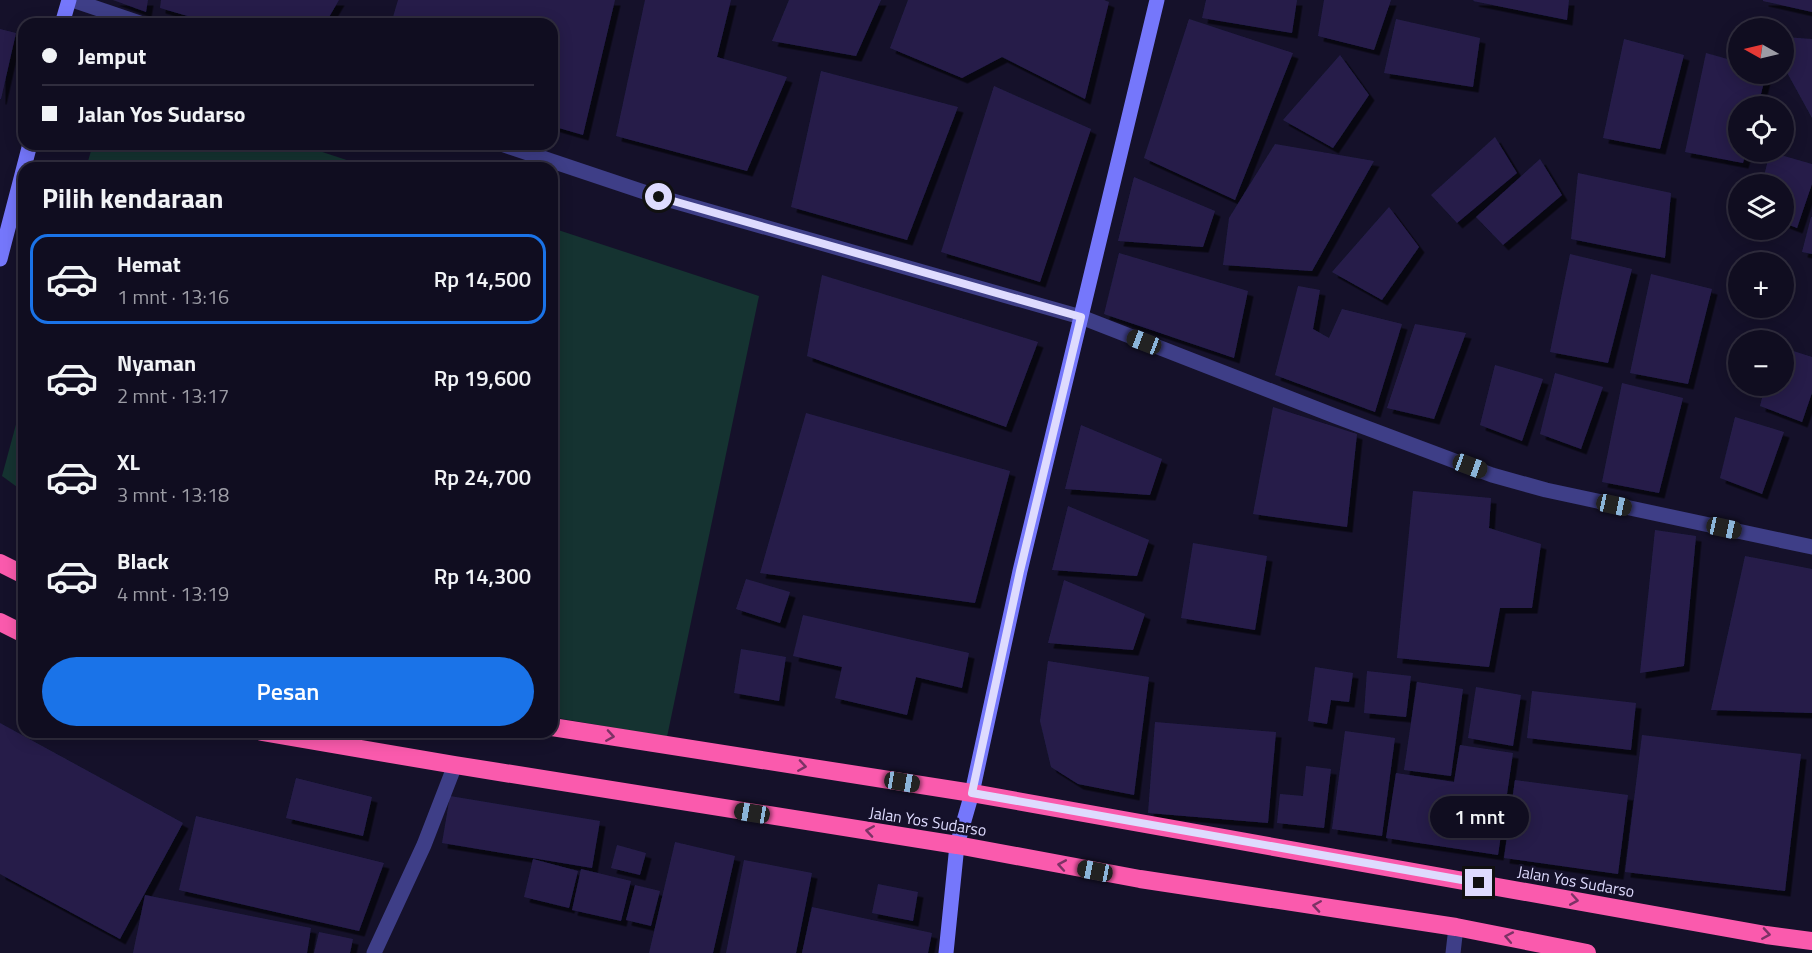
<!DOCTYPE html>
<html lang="id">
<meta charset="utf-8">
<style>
body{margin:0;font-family:"Titillium Web",sans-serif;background:#191629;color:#f1f3f6;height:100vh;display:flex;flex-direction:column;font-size:22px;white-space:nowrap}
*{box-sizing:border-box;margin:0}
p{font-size:20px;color:#9c9ca5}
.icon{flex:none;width:33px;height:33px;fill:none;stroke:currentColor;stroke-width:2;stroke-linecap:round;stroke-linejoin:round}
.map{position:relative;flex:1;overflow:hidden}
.side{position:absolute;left:18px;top:162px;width:540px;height:576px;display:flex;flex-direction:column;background:#100d20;border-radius:18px;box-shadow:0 3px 15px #0003,0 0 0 2px #302d3e}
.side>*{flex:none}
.hud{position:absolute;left:18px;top:18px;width:540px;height:132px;border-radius:18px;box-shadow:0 3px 15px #0003,0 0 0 2px #302d3e;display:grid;align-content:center;height:132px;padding:0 24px;background:#100d20}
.needle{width:39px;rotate:278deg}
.buttons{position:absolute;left:1728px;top:18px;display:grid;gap:12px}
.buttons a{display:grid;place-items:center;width:66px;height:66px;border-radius:50%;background:#100d20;box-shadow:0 3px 15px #0003,0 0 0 2px #302d3e;font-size:30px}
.end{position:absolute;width:27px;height:27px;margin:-14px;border:8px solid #dedbfe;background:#111;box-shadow:0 0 0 3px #111}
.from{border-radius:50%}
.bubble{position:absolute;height:42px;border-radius:21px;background:#100d20;box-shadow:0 3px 15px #0003,0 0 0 2px #302d3e;font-size:20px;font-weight:600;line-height:42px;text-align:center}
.car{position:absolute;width:18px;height:36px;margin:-18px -9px;border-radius:8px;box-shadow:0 0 4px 2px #0007;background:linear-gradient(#222 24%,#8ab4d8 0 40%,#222 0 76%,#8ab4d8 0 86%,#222 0)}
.hud b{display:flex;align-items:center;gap:21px;height:57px;font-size:22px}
.hud b+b{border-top:2px solid #302d3e}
.hud i{width:15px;height:15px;background:#f1f3f6}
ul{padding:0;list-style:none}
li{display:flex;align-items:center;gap:18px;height:90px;margin:0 12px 9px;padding:0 12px;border:3px solid transparent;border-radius:18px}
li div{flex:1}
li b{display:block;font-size:22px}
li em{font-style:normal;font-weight:600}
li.active{border-color:#1a73e8}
li>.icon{width:54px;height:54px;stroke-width:1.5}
h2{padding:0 24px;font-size:27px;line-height:72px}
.cta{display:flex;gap:12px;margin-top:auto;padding:12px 24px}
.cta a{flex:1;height:69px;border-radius:36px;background:#1a73e8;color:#fff;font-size:24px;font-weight:600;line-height:69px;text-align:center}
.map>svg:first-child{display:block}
.green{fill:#153331}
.building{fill:#251e4a;filter:url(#shadow)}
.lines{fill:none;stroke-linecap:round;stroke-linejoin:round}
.street{stroke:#3e3e87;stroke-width:15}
.secondary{stroke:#7577fb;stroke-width:15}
.highway{stroke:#fa5aad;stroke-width:18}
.oneway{stroke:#7c3265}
.route{stroke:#dedbfe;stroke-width:8}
.labels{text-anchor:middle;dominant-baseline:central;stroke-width:5;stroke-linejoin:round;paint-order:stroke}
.street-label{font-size:16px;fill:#dedbfe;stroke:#15112a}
</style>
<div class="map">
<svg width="1812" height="953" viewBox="0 0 1812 953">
<defs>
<filter id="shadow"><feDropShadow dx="5.5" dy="5.5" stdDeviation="0" flood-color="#0009"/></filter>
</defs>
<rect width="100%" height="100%" fill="#15112a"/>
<g class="green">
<path d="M 93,144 L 298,144 L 371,168 L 86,168 Z"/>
<path d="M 552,228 L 759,296 L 667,737 L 552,717 Z"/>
<path d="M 24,395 L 24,492 L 2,476 Z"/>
</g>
<g class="building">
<path d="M 113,0 L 148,0 L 146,12 Z"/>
<path d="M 161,0 L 339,0 L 325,24 L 215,24 L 160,8 Z"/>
<path d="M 398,0 L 615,0 L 583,135 L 552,126 L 552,24 L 391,24 Z"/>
<path d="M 645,0 L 731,0 L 717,57 L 787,77 L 747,171 L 616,136 Z"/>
<path d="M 789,0 L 881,0 L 856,56 L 772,41 Z"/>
<path d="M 908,0 L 1104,0 L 1109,2 L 1085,99 L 1002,57 L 962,78 L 890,48 Z"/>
<path d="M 1206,0 L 1297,0 L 1292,33 L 1202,18 Z"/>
<path d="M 1324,0 L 1391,0 L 1374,50 L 1318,36 Z"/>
<path d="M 1474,0 L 1569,0 L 1567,20 L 1473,1 Z"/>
<path d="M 1763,0 L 1812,0 L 1812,12 L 1763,1 Z"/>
<path d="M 1189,19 L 1293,53 L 1235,200 L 1144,158 Z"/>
<path d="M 1396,19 L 1480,38 L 1473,87 L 1384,73 Z"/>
<path d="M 0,29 L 16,33 L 1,99 L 0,99 Z"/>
<path d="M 1784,37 L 1812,39 L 1812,118 L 1784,67 Z"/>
<path d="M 1624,39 L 1684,55 L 1660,149 L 1603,138 Z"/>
<path d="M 1706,53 L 1738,62 L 1738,74 L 1766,74 L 1758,106 L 1738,106 L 1738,152 L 1746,152 L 1743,163 L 1685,152 Z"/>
<path d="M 1340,55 L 1369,95 L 1333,148 L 1283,120 Z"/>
<path d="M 821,71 L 958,107 L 907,240 L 791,207 Z"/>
<path d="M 994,86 L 1091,129 L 1040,282 L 941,252 Z"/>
<path d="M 1495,137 L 1517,173 L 1457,223 L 1431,195 Z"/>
<path d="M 1275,144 L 1374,161 L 1312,271 L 1223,265 L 1229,218 Z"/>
<path d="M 1770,152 L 1812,164 L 1812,184 L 1797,228 L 1784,223 L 1784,184 L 1762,184 Z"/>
<path d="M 1540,159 L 1562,195 L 1503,245 L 1476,217 Z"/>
<path d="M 1578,173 L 1671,193 L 1665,258 L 1571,239 Z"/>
<path d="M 1134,177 L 1215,211 L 1203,247 L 1118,241 Z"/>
<path d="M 1389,207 L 1419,247 L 1382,300 L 1332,272 Z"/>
<path d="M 1811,217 L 1812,217 L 1812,254 L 1802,252 Z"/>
<path d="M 1119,253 L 1248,291 L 1234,358 L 1104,314 Z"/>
<path d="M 1570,254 L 1632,269 L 1608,363 L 1550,352 Z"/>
<path d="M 1651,274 L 1712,289 L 1688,384 L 1630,373 Z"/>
<path d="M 822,275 L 1038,342 L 1006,427 L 807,356 Z"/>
<path d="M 1298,286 L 1320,290 L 1313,329 L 1329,338 L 1342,309 L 1402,324 L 1375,412 L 1275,375 Z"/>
<path d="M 1415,324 L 1466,333 L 1434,419 L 1387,408 Z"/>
<path d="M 1784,348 L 1812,357 L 1812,393 L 1802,422 L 1760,406 L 1765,386 L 1784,386 Z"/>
<path d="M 1495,365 L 1543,379 L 1522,441 L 1480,425 Z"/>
<path d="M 1555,373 L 1603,387 L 1581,449 L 1540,434 Z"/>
<path d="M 1622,383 L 1683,398 L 1659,493 L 1602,482 Z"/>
<path d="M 1273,407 L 1357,434 L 1347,527 L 1253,514 Z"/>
<path d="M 806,413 L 1010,471 L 975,603 L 760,573 Z"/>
<path d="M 1735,417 L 1784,432 L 1762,494 L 1720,478 Z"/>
<path d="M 1081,425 L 1162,459 L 1150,495 L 1065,489 Z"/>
<path d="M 1413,491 L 1491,498 L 1489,528 L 1541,544 L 1532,608 L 1500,608 L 1489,667 L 1397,658 Z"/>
<path d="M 1068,506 L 1149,540 L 1137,576 L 1052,570 Z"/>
<path d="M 1655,530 L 1696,536 L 1684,666 L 1640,673 Z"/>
<path d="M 1193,543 L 1267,556 L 1255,630 L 1181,618 Z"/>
<path d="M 1745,556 L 1812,569 L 1812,713 L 1711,710 Z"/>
<path d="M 746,579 L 790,592 L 780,623 L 736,609 Z"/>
<path d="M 1064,580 L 1145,614 L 1133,650 L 1048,643 Z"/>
<path d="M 803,615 L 969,653 L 962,688 L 916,677 L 907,715 L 835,698 L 842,667 L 793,656 Z"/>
<path d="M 741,649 L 786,657 L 779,701 L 734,693 Z"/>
<path d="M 1048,661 L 1149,677 L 1134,795 L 1078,784 L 1051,767 L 1040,721 Z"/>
<path d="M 1315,667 L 1353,673 L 1349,702 L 1331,700 L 1327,724 L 1308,721 Z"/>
<path d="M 1367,671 L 1411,676 L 1406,717 L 1364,713 Z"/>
<path d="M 1417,682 L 1463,689 L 1451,776 L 1404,770 Z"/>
<path d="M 1476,687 L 1521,695 L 1513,746 L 1468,738 Z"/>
<path d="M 1532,691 L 1636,703 L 1631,750 L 1527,738 Z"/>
<path d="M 1155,722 L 1276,732 L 1268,823 L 1148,813 Z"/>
<path d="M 0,723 L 183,823 L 120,939 L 0,874 Z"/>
<path d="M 1345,731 L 1395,738 L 1382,836 L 1332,829 Z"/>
<path d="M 1642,735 L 1801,754 L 1785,891 L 1625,872 Z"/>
<path d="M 1460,745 L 1513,753 L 1498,855 L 1386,838 L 1396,773 L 1454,782 Z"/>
<path d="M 1306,766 L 1331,769 L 1324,828 L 1277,823 L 1280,794 L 1303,796 Z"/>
<path d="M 296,778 L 372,797 L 363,836 L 286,818 Z"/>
<path d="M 1515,780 L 1628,795 L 1618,874 L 1504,858 Z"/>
<path d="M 450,796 L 600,821 L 592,868 L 442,843 Z"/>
<path d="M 196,816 L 384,863 L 359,931 L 179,890 Z"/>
<path d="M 675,842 L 735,856 L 713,953 L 649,953 Z"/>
<path d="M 617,845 L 646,853 L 640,875 L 611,868 Z"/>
<path d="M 533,859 L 578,871 L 569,908 L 524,897 Z"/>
<path d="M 744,860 L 812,873 L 796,953 L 726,953 Z"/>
<path d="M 581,869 L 631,881 L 621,921 L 572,910 Z"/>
<path d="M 878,884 L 918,892 L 913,921 L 872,913 Z"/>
<path d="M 635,885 L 660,891 L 651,926 L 626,920 Z"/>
<path d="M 145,895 L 311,928 L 307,953 L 133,953 Z"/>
<path d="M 812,907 L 932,933 L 928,953 L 802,953 Z"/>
<path d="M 319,932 L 353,939 L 350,953 L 314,953 Z"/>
</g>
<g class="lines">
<g class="street">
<path d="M 72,0 L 143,24"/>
<path d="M 501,144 L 659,197 L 1081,317 L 1335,416 L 1492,475 L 1546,490 L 1812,547"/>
<path d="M 374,953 L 424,845 L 455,765"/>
<path d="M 1453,953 L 1456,927"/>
</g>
<g class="secondary">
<path d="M 62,24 L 69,0"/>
<path d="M 0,259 L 30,144"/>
<path d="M 946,953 L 957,845 L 972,793 L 1020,571 L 1157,0"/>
</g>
<g class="highway">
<path d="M 0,563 L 24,575"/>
<path d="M 0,622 L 24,634"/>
<path d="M 552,727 L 972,793 L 1766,935 L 1812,941"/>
<path d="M 262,732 L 455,765 L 957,845 L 1140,879 L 1456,927 L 1587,953"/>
</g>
</g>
<defs><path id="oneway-chevron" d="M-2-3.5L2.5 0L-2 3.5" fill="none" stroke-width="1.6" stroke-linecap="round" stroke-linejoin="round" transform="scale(1.5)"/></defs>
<g class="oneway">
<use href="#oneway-chevron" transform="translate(610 736) rotate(9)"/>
<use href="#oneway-chevron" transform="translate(802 766) rotate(9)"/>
<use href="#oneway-chevron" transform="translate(870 831) rotate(-171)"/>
<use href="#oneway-chevron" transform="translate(1062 865) rotate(-170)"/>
<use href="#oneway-chevron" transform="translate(1574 900) rotate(10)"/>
<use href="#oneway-chevron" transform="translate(1317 906) rotate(-171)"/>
<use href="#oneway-chevron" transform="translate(1766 934) rotate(9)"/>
<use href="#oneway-chevron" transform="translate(1509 937) rotate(-169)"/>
</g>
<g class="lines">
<path class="route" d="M 659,197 L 1081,317 L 1020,571 L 972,793 L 1479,883"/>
</g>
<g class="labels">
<g class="street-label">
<text transform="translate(928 821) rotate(9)">Jalan Yos Sudarso</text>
<text transform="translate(1576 881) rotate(10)">Jalan Yos Sudarso</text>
</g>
</g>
</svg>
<div class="buttons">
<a><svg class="needle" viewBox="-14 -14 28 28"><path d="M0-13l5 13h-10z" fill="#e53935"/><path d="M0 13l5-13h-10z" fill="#9c9ca5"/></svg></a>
<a><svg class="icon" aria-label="locate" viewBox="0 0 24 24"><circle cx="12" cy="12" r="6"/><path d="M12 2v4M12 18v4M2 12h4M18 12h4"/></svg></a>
<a><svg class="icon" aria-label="layers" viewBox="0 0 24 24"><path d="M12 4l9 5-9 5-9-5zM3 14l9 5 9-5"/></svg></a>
<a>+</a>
<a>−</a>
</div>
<i class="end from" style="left:659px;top:197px"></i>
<i class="end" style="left:1479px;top:883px"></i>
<div class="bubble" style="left:1430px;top:796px;width:99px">1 mnt</div>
<i class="car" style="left:1144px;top:342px;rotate:291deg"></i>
<i class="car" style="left:1470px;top:466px;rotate:110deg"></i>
<i class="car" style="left:1614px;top:505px;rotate:102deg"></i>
<i class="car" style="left:1724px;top:528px;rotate:102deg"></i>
<i class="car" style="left:902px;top:782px;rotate:99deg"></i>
<i class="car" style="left:752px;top:813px;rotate:279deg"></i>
<i class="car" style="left:1095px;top:871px;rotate:281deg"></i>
<div class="hud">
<b><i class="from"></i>Jemput</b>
<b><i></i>Jalan Yos Sudarso</b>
</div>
<section class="side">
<h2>Pilih kendaraan</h2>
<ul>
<li class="active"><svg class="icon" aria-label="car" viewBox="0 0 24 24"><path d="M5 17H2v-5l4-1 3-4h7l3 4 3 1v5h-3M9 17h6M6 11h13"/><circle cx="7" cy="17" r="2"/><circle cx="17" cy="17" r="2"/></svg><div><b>Hemat</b><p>1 mnt · 13:16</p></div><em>Rp 14,500</em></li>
<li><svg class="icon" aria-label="car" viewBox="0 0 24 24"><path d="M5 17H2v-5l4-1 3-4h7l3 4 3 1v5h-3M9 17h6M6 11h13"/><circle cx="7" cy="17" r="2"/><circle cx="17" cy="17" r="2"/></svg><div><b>Nyaman</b><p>2 mnt · 13:17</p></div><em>Rp 19,600</em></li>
<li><svg class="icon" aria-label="car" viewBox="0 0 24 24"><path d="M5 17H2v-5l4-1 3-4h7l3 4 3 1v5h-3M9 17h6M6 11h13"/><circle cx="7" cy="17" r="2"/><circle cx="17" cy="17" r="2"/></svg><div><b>XL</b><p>3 mnt · 13:18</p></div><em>Rp 24,700</em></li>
<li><svg class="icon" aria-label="car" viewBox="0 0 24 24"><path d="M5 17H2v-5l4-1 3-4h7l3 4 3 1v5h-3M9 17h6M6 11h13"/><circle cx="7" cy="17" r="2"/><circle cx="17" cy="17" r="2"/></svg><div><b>Black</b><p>4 mnt · 13:19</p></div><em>Rp 14,300</em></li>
</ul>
<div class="cta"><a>Pesan</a></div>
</section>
</div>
